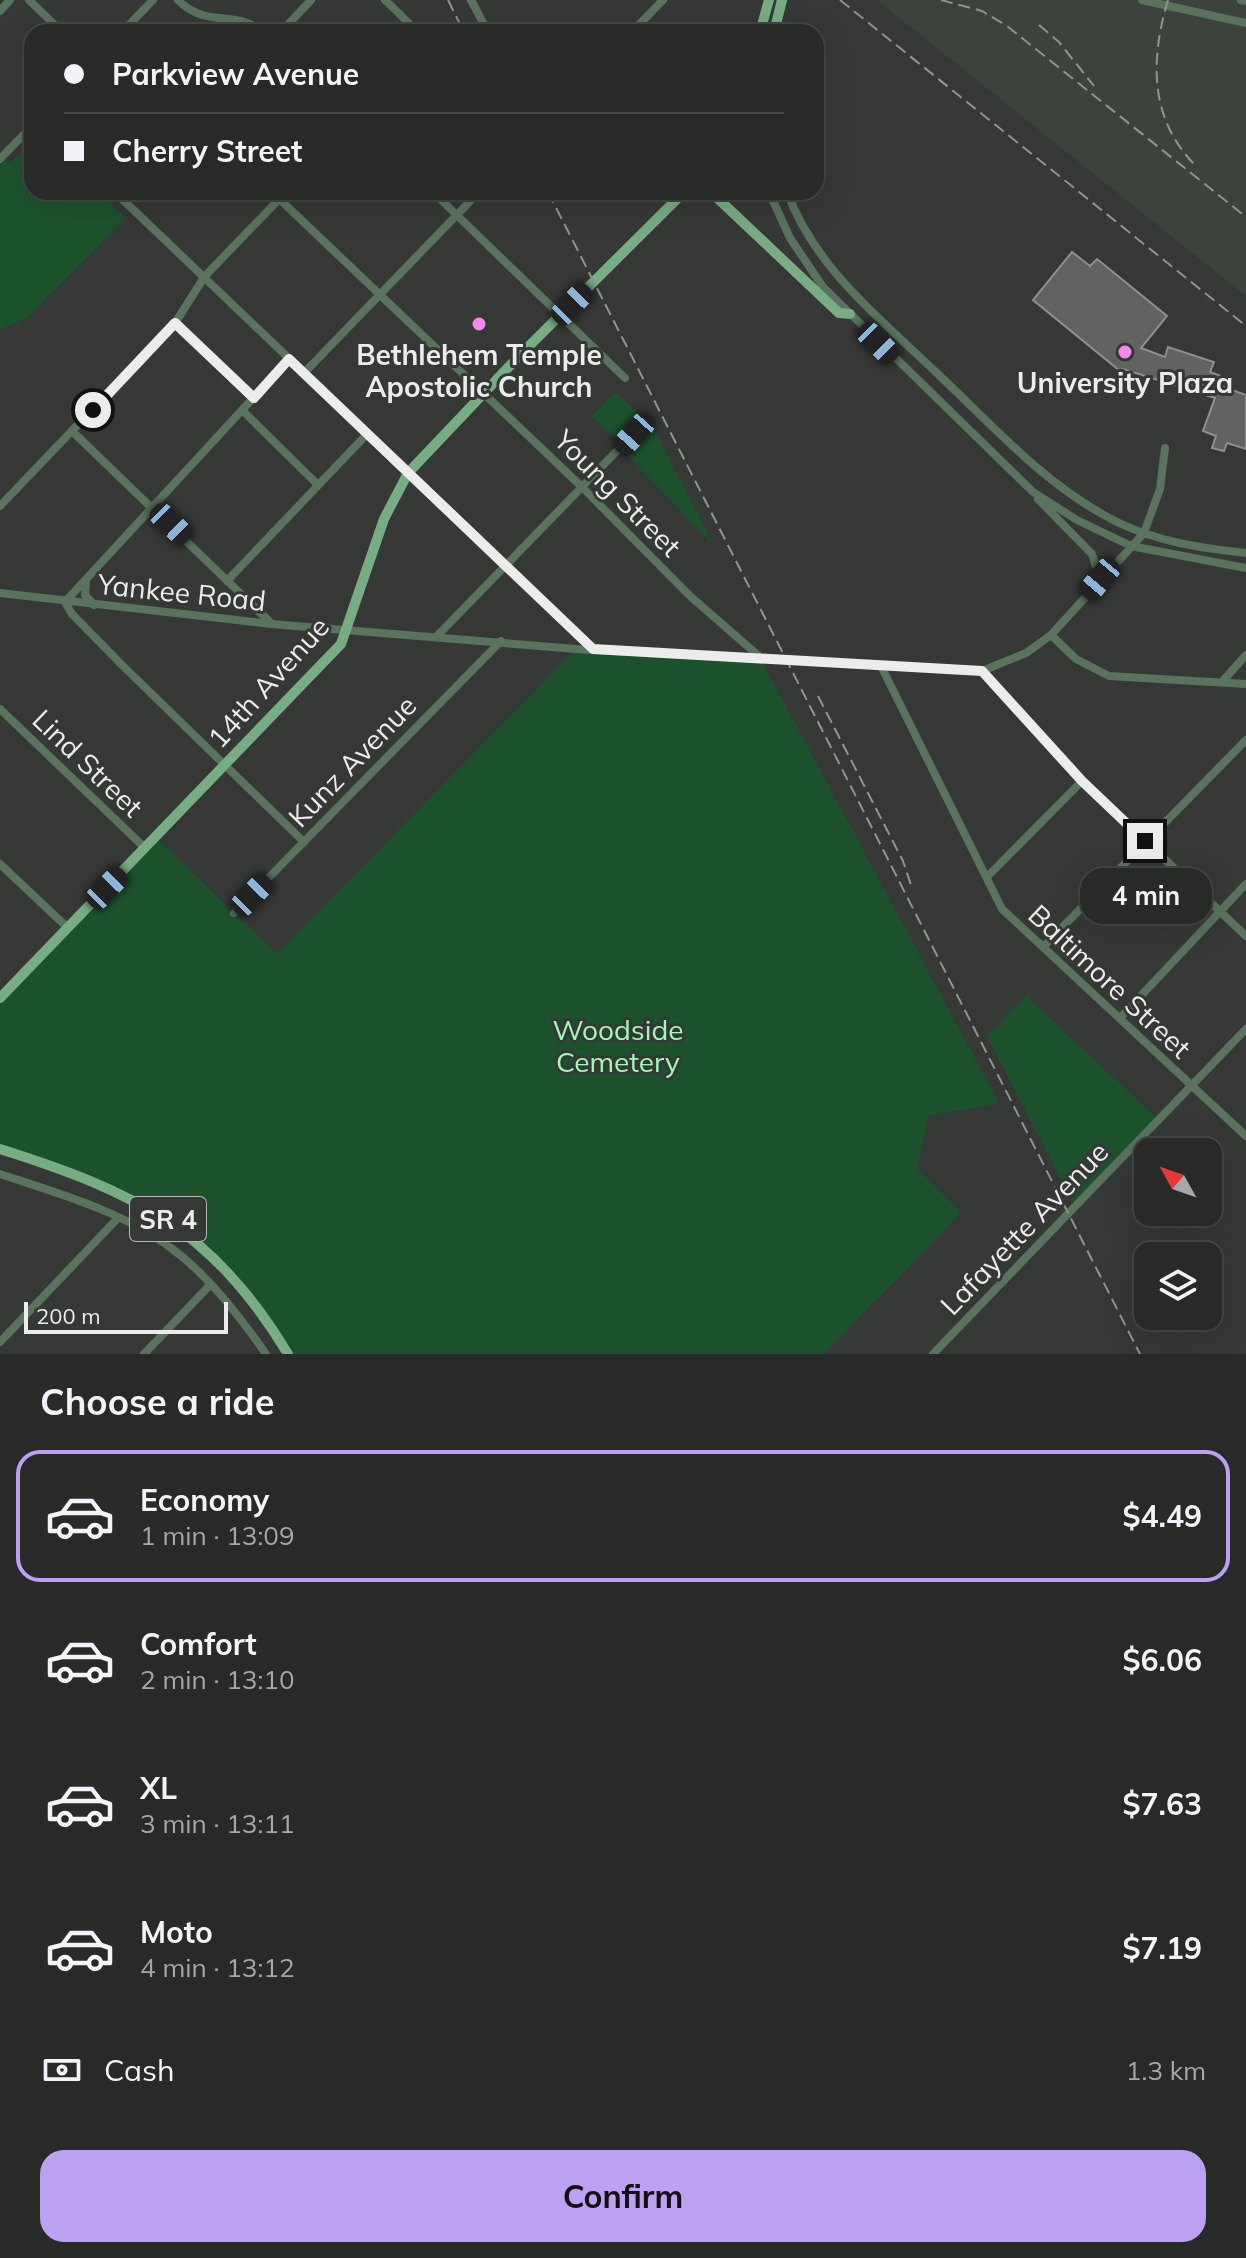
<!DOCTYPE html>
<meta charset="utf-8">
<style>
body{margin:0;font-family:Mulish,sans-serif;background:#343634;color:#f1f3f6;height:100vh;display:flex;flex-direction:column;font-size:30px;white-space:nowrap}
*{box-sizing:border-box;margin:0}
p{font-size:26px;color:#a5a7a8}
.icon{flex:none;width:44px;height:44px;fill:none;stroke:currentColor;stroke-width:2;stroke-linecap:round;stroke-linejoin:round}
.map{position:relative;height:1354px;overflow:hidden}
.drawer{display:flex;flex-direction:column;background:#282a28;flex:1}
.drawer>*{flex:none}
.hud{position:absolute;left:24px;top:24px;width:800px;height:176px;border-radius:24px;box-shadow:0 8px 32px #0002,0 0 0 2px #444645;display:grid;align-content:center;height:176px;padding:0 40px;background:#282a28}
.needle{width:52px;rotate:310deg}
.buttons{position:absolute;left:1134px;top:1138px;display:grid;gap:16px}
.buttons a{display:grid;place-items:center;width:88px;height:88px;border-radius:16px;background:#282a28;box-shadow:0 8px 32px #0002,0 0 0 2px #444645;font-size:40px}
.scale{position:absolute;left:24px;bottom:20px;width:204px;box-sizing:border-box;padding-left:8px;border:4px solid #ebeceb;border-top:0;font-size:22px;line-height:28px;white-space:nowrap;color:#ebeceb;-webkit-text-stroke:6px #363836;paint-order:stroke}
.end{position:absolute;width:36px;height:36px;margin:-18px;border:10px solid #ebeceb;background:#111;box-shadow:0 0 0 4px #111}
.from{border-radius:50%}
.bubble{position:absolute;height:56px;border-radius:24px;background:#282a28;box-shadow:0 8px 32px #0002,0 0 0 2px #444645;font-size:26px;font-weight:700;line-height:56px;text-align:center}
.car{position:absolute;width:24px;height:48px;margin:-24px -12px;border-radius:10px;box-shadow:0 0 6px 2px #0007;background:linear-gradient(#222 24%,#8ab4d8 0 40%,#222 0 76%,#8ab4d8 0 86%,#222 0)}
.hud b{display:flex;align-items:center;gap:28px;height:76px;font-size:30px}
.hud b+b{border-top:2px solid #444645}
.hud i{width:20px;height:20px;background:#f1f3f6}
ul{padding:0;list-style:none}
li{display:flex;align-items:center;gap:24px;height:132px;margin:0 16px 12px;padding:0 24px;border:4px solid transparent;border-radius:24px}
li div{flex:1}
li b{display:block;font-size:30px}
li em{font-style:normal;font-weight:700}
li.on{border-color:#bca0f2}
li>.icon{width:72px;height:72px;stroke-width:1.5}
h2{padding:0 40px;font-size:36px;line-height:96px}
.pay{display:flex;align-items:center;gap:20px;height:88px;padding:0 40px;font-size:30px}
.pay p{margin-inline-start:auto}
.primary-button{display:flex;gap:16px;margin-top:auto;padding:16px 40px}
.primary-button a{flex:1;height:92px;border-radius:24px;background:#bca0f2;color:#111;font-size:32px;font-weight:700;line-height:92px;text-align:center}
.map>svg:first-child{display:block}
.built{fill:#3c433d}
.green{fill:#1b522c}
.building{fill:#616361;stroke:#8d908d;stroke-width:2}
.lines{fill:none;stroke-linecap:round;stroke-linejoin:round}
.minor{stroke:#59735e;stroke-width:8}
.major{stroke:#78ac82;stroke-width:10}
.rail{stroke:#919291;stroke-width:2;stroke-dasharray:12 6;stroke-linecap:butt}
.route{stroke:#ebeceb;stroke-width:10}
.poi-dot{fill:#f688ed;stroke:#363836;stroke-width:3}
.labels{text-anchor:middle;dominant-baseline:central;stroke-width:6;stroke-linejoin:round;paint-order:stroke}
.shield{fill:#363836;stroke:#b5b6b5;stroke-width:2}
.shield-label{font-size:26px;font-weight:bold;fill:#ebeceb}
.poi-label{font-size:28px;font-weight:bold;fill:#ebeceb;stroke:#363836}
.street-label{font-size:28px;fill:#ebeceb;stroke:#363836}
.park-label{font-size:28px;fill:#a0f9b4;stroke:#363836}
</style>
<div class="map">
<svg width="1246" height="1354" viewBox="0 0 1246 1354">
<rect width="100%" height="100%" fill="#363836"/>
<path class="built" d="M 877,0 L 1246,0 L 1246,296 Z"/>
<g class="green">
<path d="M 32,145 L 32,192 L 105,192 L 103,195 L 125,218 L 27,318 L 0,329 L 0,156 L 9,163 Z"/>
<path d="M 615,392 L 642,417 L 619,441 L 592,416 Z"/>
<path d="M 647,420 L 654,428 L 714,546 L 621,448 Z"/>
<path d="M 576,649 L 760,658 L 999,1103 L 928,1116 L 917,1169 L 961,1213 L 824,1354 L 288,1354 L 236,1281 L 149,1207 L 0,1149 L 0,998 L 156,838 L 277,954 Z"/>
<path d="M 1029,993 L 1029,999 L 1159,1120 L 1075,1206 L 987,1036 Z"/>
</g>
<path class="building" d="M 1072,252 L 1090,266 L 1097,259 L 1167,316 L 1141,348 L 1165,357 L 1168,347 L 1214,362 L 1210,372 L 1224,377 L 1221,386 L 1246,395 L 1246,449 L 1227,443 L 1224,451 L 1212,448 L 1216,436 L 1203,431 L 1215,398 L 1123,369 L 1120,371 L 1033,300 Z"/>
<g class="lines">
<g class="minor">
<path d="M 29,0 L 62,32"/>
<path d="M 178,0 C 206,29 237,9 263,32"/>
<path d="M 385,0 L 418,32"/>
<path d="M 471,0 L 488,32"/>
<path d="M 1142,0 L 1246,23"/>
<path d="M 1241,0 L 1246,1"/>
<path d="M 0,11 L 10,0"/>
<path d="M 122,32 L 153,0"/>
<path d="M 281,32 L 311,0"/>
<path d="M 632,32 L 663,0"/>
<path d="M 0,159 L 32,126"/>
<path d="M 125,192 L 120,197 L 593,649"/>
<path d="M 272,192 L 582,487 L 690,596 L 760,657"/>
<path d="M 433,192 L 625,378"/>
<path d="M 769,192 L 790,238 L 823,287 L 1033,492 L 1077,520 L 1131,546 L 1246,568"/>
<path d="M 787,192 C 816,270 882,320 940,376 C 996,429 1047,487 1117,522 C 1158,542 1201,548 1246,553"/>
<path d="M 175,323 L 254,398"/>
<path d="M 304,373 L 479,192"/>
<path d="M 242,410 L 318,485"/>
<path d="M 73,432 L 271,623"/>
<path d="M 1038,499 L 1092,554 L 1100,579"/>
<path d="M 0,506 L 175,323 L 205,276 L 286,192"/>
<path d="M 86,580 L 85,595 L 94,605"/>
<path d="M 227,581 L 368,433"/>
<path d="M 0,593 L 271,624 L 576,649 L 982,671 L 1026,653 L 1051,635 L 1144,533 L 1160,489 L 1165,448"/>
<path d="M 65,602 L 72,614 L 123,666 L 304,842"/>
<path d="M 65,602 L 289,359"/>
<path d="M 438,635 L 647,420"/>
<path d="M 1051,635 L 1076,659 L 1109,676 L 1246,684"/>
<path d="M 882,668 L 1002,909 L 1246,1136"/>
<path d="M 982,671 L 1082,781 L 1246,936"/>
<path d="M 1222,682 L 1246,655"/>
<path d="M 0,709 L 145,848"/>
<path d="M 0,864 L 68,928"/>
<path d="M 987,877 L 1082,781"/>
<path d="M 234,913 L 501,641"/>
<path d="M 1043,947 L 1246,740"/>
<path d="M 1121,1017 L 1246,884"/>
<path d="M 0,1174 C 57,1193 122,1211 171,1248 C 208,1275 240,1317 266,1354"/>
<path d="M 0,1342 L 117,1219"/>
<path d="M 144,1354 L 209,1286"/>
<path d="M 933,1354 L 1246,1029"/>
</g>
<g class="major">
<path d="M 760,32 L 769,0"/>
<path d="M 774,32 L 782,0"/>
<path d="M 711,192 L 839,313 L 850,314"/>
<path d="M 0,998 L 341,644 L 384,519 L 408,473 L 521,354 L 684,192"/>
<path d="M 0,1149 C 136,1192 212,1229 288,1354"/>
</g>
<g class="rail">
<path d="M 448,0 L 464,32"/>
<path d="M 840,0 L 1246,326"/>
<path d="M 941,0 L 982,11 L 1007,26 L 1246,217"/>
<path d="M 1168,0 C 1150,60 1149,120 1197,167"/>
<path d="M 1039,25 L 1059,42 L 1094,86"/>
<path d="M 548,192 L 1140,1354"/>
<path d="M 818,696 L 903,861 L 911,885"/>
</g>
</g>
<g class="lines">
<path class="route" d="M 93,410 L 175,323 L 254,398 L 289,359 L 593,649 L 982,671 L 1082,781 L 1145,841"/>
</g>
<g class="poi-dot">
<circle cx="479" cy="324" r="8"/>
<circle cx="1125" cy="352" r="8"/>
</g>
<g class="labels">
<rect class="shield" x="130" y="1197" width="76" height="44" rx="6"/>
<g class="shield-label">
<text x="168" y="1219">SR 4</text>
</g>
<g class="poi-label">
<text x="479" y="354">Bethlehem Temple<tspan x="479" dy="32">Apostolic Church</tspan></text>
<text x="1125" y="382">University Plaza</text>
</g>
<g class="street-label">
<text transform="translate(618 493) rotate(45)">Young Street</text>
<text transform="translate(182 592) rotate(6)">Yankee Road</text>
<text transform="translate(268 682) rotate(-48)">14th Avenue</text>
<text transform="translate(352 761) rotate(-46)">Kunz Avenue</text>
<text transform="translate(88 763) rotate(44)">Lind Street</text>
<text transform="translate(1110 981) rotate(43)">Baltimore Street</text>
<text transform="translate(1024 1228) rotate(-46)">Lafayette Avenue</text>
</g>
<g class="park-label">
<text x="618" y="1029">Woodside<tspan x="618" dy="32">Cemetery</tspan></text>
</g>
</g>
</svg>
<div class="buttons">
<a><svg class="needle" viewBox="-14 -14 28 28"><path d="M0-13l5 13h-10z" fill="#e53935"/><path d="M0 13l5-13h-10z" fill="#a5a7a8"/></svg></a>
<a><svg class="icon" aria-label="layers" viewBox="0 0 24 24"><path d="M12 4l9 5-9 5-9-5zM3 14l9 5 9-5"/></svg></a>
</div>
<div class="scale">200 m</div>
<i class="end from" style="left:93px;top:410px"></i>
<i class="end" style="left:1145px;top:841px"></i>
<div class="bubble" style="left:1080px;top:868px;width:132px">4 min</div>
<i class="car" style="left:572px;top:304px;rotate:44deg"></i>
<i class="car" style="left:878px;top:343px;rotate:135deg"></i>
<i class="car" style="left:634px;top:434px;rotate:222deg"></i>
<i class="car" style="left:171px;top:524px;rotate:134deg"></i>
<i class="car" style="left:1100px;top:579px;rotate:220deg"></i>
<i class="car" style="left:107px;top:888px;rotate:44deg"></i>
<i class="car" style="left:252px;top:895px;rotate:44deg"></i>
<div class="hud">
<b><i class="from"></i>Parkview Avenue</b>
<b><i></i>Cherry Street</b>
</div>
</div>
<section class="drawer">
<h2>Choose a ride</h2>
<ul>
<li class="on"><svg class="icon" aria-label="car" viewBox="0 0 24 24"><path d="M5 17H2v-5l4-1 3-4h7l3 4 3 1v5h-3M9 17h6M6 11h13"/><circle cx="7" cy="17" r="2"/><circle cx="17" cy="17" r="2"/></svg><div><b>Economy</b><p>1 min · 13:09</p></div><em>$4.49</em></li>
<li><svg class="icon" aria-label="car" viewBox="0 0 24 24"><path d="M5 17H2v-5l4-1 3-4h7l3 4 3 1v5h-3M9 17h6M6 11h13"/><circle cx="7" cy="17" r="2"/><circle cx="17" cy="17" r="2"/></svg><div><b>Comfort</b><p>2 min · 13:10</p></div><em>$6.06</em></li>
<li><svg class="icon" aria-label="car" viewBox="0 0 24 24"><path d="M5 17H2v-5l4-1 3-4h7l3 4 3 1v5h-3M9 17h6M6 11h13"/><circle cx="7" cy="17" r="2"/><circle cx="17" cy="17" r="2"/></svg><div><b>XL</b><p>3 min · 13:11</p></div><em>$7.63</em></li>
<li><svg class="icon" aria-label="car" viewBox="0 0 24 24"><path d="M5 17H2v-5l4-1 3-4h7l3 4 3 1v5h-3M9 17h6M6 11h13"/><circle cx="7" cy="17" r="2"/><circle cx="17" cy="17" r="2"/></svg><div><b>Moto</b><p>4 min · 13:12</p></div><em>$7.19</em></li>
</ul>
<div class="pay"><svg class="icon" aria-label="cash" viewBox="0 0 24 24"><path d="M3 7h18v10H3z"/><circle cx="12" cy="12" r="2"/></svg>Cash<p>1.3 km</p></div>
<div class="primary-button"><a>Confirm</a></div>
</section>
